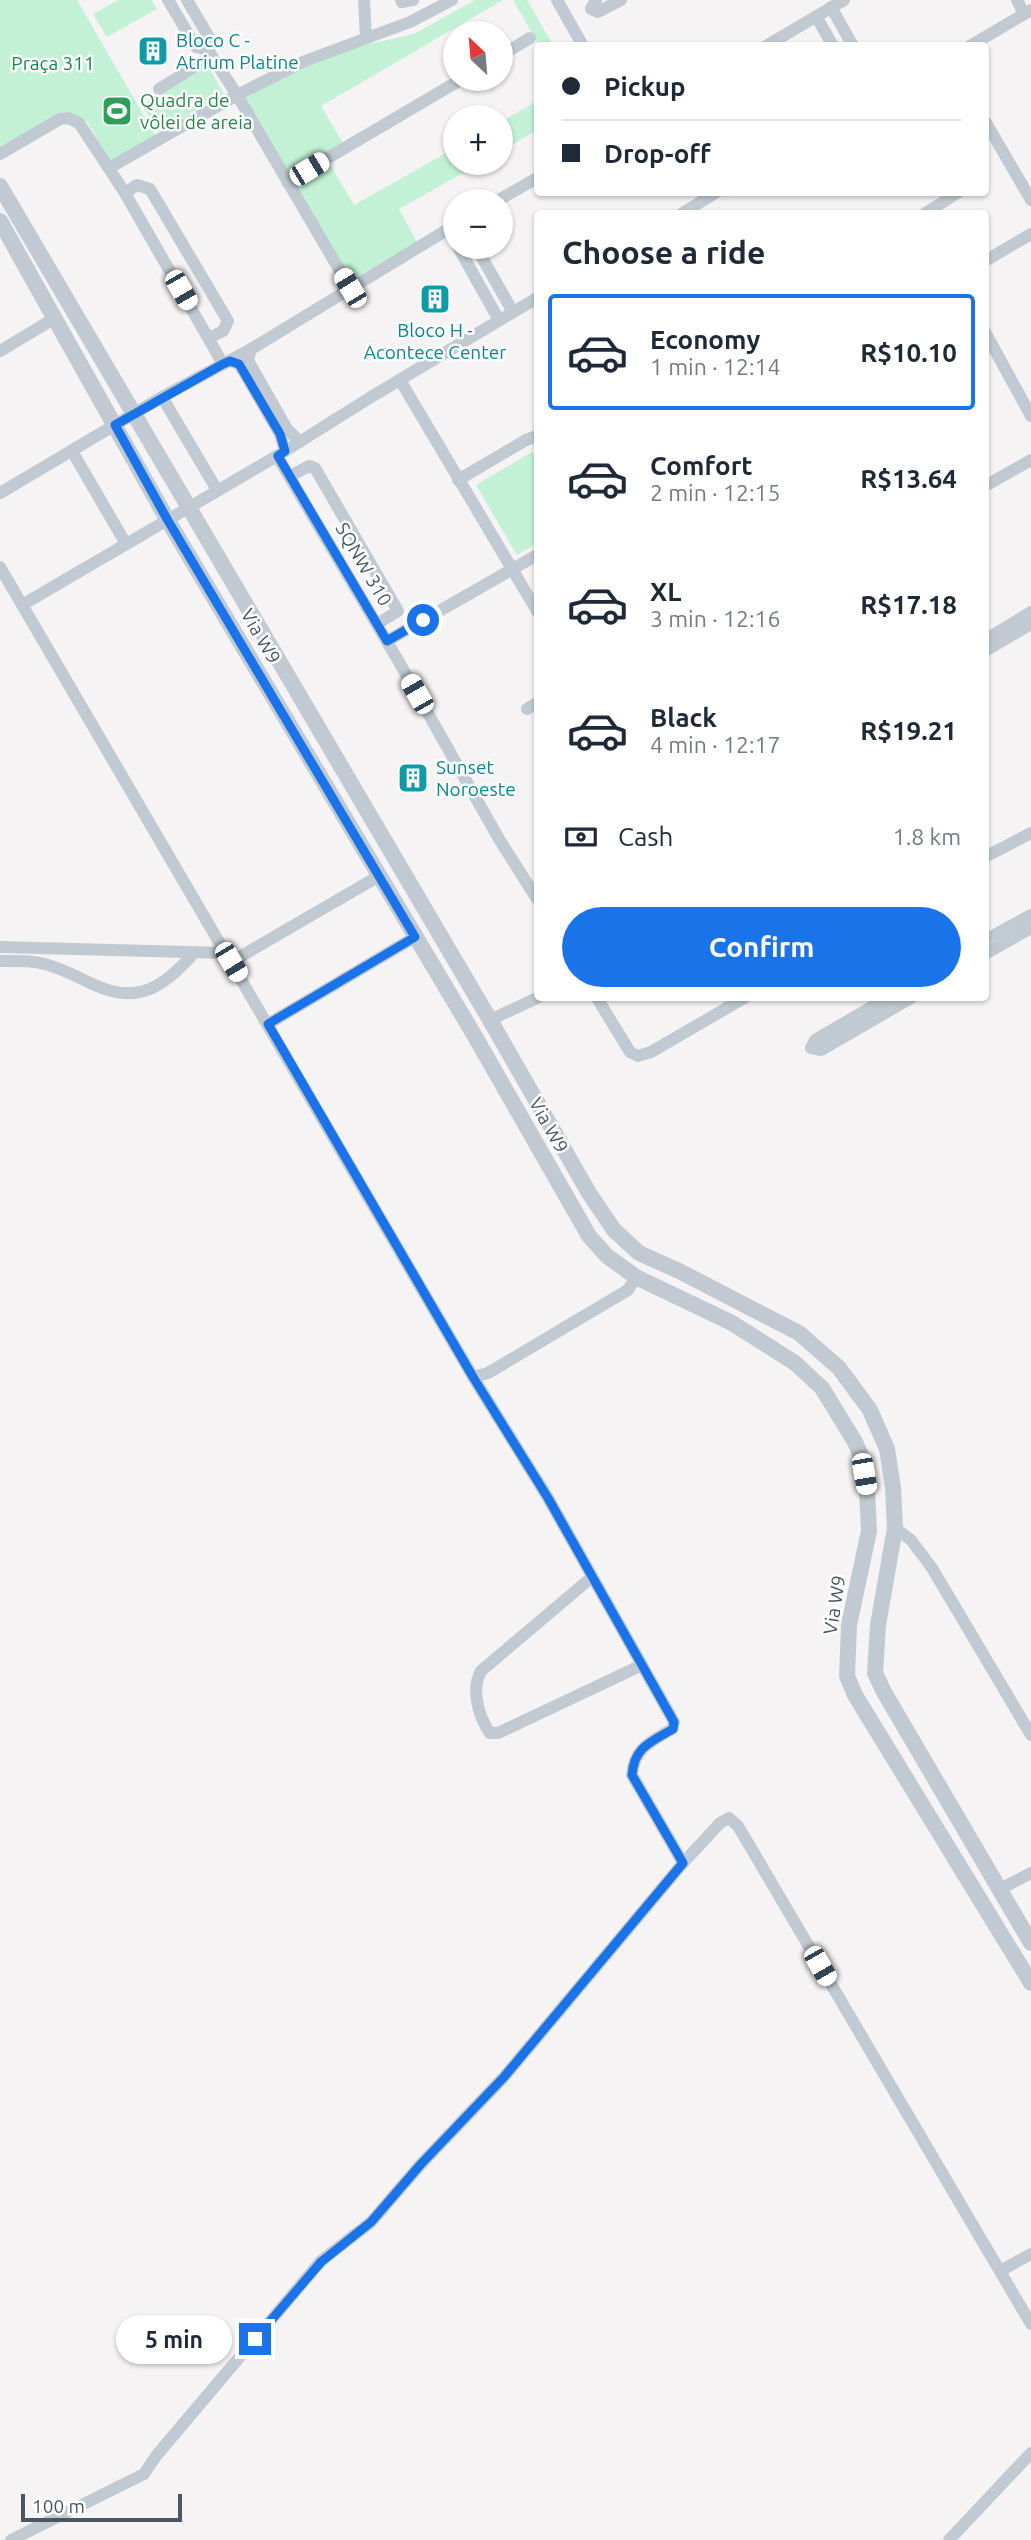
<!DOCTYPE html>
<meta charset="utf-8">
<style>
body{margin:0;font-family:Ubuntu,sans-serif;background:#f6f6f7;color:#1f2937;height:100vh;display:flex;flex-direction:column;font-size:26px;white-space:nowrap}
*{box-sizing:border-box;margin:0}
p{font-size:23px;color:#747a83}
.icon{flex:none;width:38px;height:38px;fill:none;stroke:currentColor;stroke-width:2;stroke-linecap:round;stroke-linejoin:round}
.map{position:relative;flex:1;overflow:hidden}
.panel{position:absolute;left:534px;top:210px;width:455px;height:791px;display:flex;flex-direction:column;background:#fff;border-radius:7px;box-shadow:0 2px 5px #0004}
.panel>*{flex:none}
.banner{position:absolute;left:534px;top:42px;width:455px;height:154px;border-radius:7px;box-shadow:0 2px 5px #0004;display:grid;align-content:center;height:154px;padding:0 28px;background:#fff}
.needle{width:46px;rotate:334deg}
.controls{position:absolute;left:443px;top:21px;display:grid;gap:14px}
.controls a{display:grid;place-items:center;width:70px;height:70px;border-radius:50%;background:#fff;box-shadow:0 2px 5px #0004;font-size:35px}
.scale{position:absolute;left:21px;bottom:18px;width:161px;box-sizing:border-box;padding-left:7px;border:4px solid #4a5661;border-top:0;font-size:19px;line-height:24px;white-space:nowrap;color:#4a5661;-webkit-text-stroke:5px #fff;paint-order:stroke}
.end{position:absolute;width:32px;height:32px;margin:-16px;border:9px solid #1a73e8;background:#fff;box-shadow:0 0 0 4px #fff}
.from{border-radius:50%}
.bubble{position:absolute;height:49px;border-radius:24px;background:#fff;box-shadow:0 2px 5px #0004;font-size:23px;font-weight:700;line-height:49px;text-align:center}
.car{position:absolute;width:21px;height:42px;margin:-21px -10px;border-radius:9px;box-shadow:0 0 5px 2px #0007;background:linear-gradient(#fff 24%,#345 0 40%,#fff 0 76%,#345 0 86%,#fff 0)}
.banner b{display:flex;align-items:center;gap:24px;height:66px;font-size:26px}
.banner b+b{border-top:2px solid #e0e1e3}
.banner i{width:18px;height:18px;background:#1f2937}
ul{padding:0;list-style:none}
li{display:flex;align-items:center;gap:21px;height:116px;margin:0 14px 10px;padding:0 14px;border:4px solid transparent;border-radius:7px}
li div{flex:1}
li b{display:block;font-size:26px}
li em{font-style:normal;font-weight:700}
li.active{border-color:#1a73e8}
li>.icon{width:63px;height:63px;stroke-width:1.5}
h2{padding:0 28px;font-size:32px;line-height:84px}
.pay{display:flex;align-items:center;gap:18px;height:77px;padding:0 28px;font-size:26px}
.pay p{margin-inline-start:auto}
.cta{display:flex;gap:14px;margin-top:auto;padding:14px 28px}
.cta a{flex:1;height:80px;border-radius:42px;background:#1a73e8;color:#fff;font-size:28px;font-weight:700;line-height:80px;text-align:center}
.map>svg:first-child{display:block}
.green{fill:#c3f1d5}
.lines{fill:none;stroke-linecap:round;stroke-linejoin:round}
.minor{stroke:#c1cad2;stroke-width:12}
.tertiary{stroke:#c1cad2;stroke-width:16}
.route{stroke:#1a73e8;stroke-width:9}
.labels{text-anchor:middle;dominant-baseline:central;stroke-width:5;stroke-linejoin:round;paint-order:stroke}
.culture-label{font-size:19px;fill:#0d838f;stroke:#fff;text-anchor:start}
.park-label{font-size:19px;fill:#17864f;stroke:#fff}
.leisure-label{font-size:19px;fill:#27864d;stroke:#fff;text-anchor:start}
.street-label{font-size:19px;fill:#4a5661;stroke:#fff}
</style>
<div class="map">
<svg width="1031" height="2540" viewBox="0 0 1031 2540">
<rect width="100%" height="100%" fill="#f5f3f3"/>
<g class="green">
<path d="M 0,0 L 77,0 L 155,135 L 110,162 L 88,123 L 76,115 L 0,148 Z"/>
<path d="M 118,0 L 151,0 L 157,9 L 107,37 L 93,14 Z"/>
<path d="M 475,0 L 503,0 L 321,106 L 343,143 L 288,175 L 242,94 L 303,59 L 414,34 Z"/>
<path d="M 513,0 L 527,0 L 553,45 L 539,45 Z"/>
<path d="M 208,66 L 224,94 L 158,132 L 142,105 Z"/>
<path d="M 537,101 L 537,130 L 501,151 L 501,122 Z"/>
<path d="M 455,148 L 455,163 L 481,163 L 399,209 L 417,242 L 350,281 L 292,185 L 329,163 L 354,205 Z"/>
<path d="M 532,452 L 537,462 L 537,543 L 517,555 L 476,485 Z"/>
</g>
<g class="lines">
<g class="minor">
<path d="M 168,0 L 196,47 L 208,50"/>
<path d="M 187,0 L 210,39 L 208,50 L 237,95 L 350,288"/>
<path d="M 364,0 L 366,38"/>
<path d="M 401,0 L 402,2 L 413,0"/>
<path d="M 557,0 L 583,46"/>
<path d="M 596,0 L 591,9 L 598,12 L 621,0"/>
<path d="M 1017,0 L 1024,14"/>
<path d="M 831,7 L 853,46"/>
<path d="M 816,16 L 833,46"/>
<path d="M 766,46 L 844,0"/>
<path d="M 970,46 L 1031,10"/>
<path d="M 500,56 L 530,38"/>
<path d="M 159,89 L 212,56"/>
<path d="M 985,121 L 1031,200"/>
<path d="M 0,154 L 60,119 L 68,118 L 79,123 L 125,193 L 223,364"/>
<path d="M 109,168 L 237,95 L 305,61 L 410,22 L 452,0"/>
<path d="M 287,182 L 462,79"/>
<path d="M 125,193 L 137,185 L 150,189 L 228,321 L 223,331 L 209,338"/>
<path d="M 497,201 L 537,178"/>
<path d="M 681,214 L 717,192"/>
<path d="M 924,214 L 959,192"/>
<path d="M 458,247 L 499,320"/>
<path d="M 476,247 L 513,312"/>
<path d="M 985,261 L 1031,234"/>
<path d="M 985,332 L 1031,416"/>
<path d="M 251,349 L 248,360 L 250,364 L 287,429 L 300,442"/>
<path d="M 0,351 L 55,318"/>
<path d="M 230,361 L 239,364 L 242,369 L 280,434 L 285,451"/>
<path d="M 400,380 L 537,611"/>
<path d="M 162,397 L 217,490"/>
<path d="M 72,451 L 126,544"/>
<path d="M 277,456 L 399,662 L 499,839 L 537,899"/>
<path d="M 290,476 L 309,466 L 315,468 L 398,611 L 377,624"/>
<path d="M 458,480 L 526,440 L 537,436"/>
<path d="M 985,486 L 1031,460"/>
<path d="M 0,493 L 162,397 L 251,349 L 455,225"/>
<path d="M 0,567 L 473,1377 L 548,1498 L 674,1722 L 672,1729 C 651,1742 634,1747 632,1775 L 683,1863"/>
<path d="M 22,605 L 277,456 L 371,397 L 537,298"/>
<path d="M 985,640 L 1031,612"/>
<path d="M 387,641 L 537,555"/>
<path d="M 985,651 L 1031,624"/>
<path d="M 527,709 L 537,703"/>
<path d="M 985,857 L 1031,833"/>
<path d="M 985,940 L 1031,915"/>
<path d="M 0,947 L 225,953"/>
<path d="M 985,954 L 1031,928"/>
<path d="M 0,961 C 16,961 32,960 48,965 C 67,970 84,981 102,988 C 144,1004 169,981 195,952"/>
<path d="M 231,962 L 379,876"/>
<path d="M 597,998 L 630,1052 L 638,1056 L 651,1052 L 744,998"/>
<path d="M 887,998 L 815,1040 L 811,1048 L 821,1050 L 911,998"/>
<path d="M 490,1020 L 537,998"/>
<path d="M 268,1024 L 415,937"/>
<path d="M 473,1377 L 488,1373 L 628,1290 L 636,1277"/>
<path d="M 895,1528 L 911,1540 L 932,1568 L 1031,1735"/>
<path d="M 592,1577 L 481,1671 C 471,1689 478,1716 490,1733 L 498,1733 L 642,1665"/>
<path d="M 998,1890 L 1031,1873"/>
<path d="M 1000,2271 L 1031,2254"/>
<path d="M 11,2540 L 144,2474 L 156,2456 L 321,2261 L 371,2222 L 421,2164 L 504,2077 L 683,1863 L 720,1823 L 729,1818 L 738,1826 L 1031,2324"/>
<path d="M 949,2540 L 1031,2453"/>
</g>
<g class="tertiary">
<path d="M 0,186 L 490,1020 L 589,1193 L 614,1230 L 639,1253 L 679,1271 L 799,1333 L 839,1368 L 870,1410 L 887,1449 L 893,1488 L 895,1528 L 878,1625 L 875,1673 L 884,1692 L 1031,1943"/>
<path d="M 0,221 L 167,519 L 473,1033 L 589,1236 L 607,1256 L 636,1277 L 732,1323 L 795,1363 L 822,1388 L 855,1442 L 861,1456 L 867,1491 L 869,1531 L 849,1625 L 847,1676 L 855,1695 L 1031,1983"/>
</g>
</g>
<g class="lines">
<path class="route" d="M 255,2339 L 321,2262 L 371,2222 L 421,2164 L 504,2077 L 683,1863 L 632,1775 C 634,1747 651,1742 673,1729 L 674,1722 L 548,1498 L 473,1377 L 268,1024 L 415,937 L 167,519 L 115,425 L 223,364 L 230,361 L 239,364 L 280,434 L 285,451 L 278,456 L 387,641 L 423,620"/>
</g>
<defs>
<g id="building-square" transform="scale(1.575)"><rect x="-9" y="-9" width="18" height="18" rx="4" fill="#0f9aa8" stroke="#fff"/><path d="M-4-6H4V6H1V3H-1V6H-4ZM-2.5-4.3h1.7v1.8h-1.7ZM.8-4.3h1.7v1.8H.8ZM-2.5-1h1.7V.8h-1.7ZM.8-1h1.7V.8H.8Z" fill="#fff"/></g>
<g id="stadium-square" transform="scale(1.575)"><rect x="-9" y="-9" width="18" height="18" rx="4" fill="#2e9e5b" stroke="#fff"/><path d="M0-5a6.5 5 0 1 0 0 10a6.5 5 0 1 0 0-10ZM-3.5-1.8h7v3.6h-7Z" fill="#fff"/></g>
</defs>
<g fill-rule="evenodd">
<use href="#building-square" x="153" y="51"/>
<use href="#stadium-square" x="117" y="111"/>
<use href="#building-square" x="435" y="299"/>
<use href="#building-square" x="413" y="778"/>
</g>
<g class="labels">
<g class="culture-label">
<text x="176" y="40">Bloco C -<tspan x="176" dy="22">Atrium Platine</tspan></text>
<text x="435" y="330" text-anchor="middle">Bloco H -<tspan x="435" dy="22">Acontece Center</tspan></text>
<text x="436" y="767">Sunset<tspan x="436" dy="22">Noroeste</tspan></text>
</g>
<g class="park-label">
<text x="53" y="63">Praça 311</text>
</g>
<g class="leisure-label">
<text x="140" y="100">Quadra de<tspan x="140" dy="22">vôlei de areia</tspan></text>
</g>
<g class="street-label">
<text transform="translate(364 564) rotate(60)">SQNW 310</text>
<text transform="translate(261 636) rotate(60)">Via W9</text>
<text transform="translate(549 1125) rotate(61)">Via W9</text>
<text transform="translate(834 1605) rotate(-81)">Via W9</text>
</g>
</g>
</svg>
<div class="controls">
<a><svg class="needle" viewBox="-14 -14 28 28"><path d="M0-13l5 13h-10z" fill="#e53935"/><path d="M0 13l5-13h-10z" fill="#747a83"/></svg></a>
<a>+</a>
<a>−</a>
</div>
<div class="scale">100 m</div>
<i class="end from" style="left:423px;top:620px"></i>
<i class="end" style="left:255px;top:2339px"></i>
<div class="bubble" style="left:116px;top:2315px;width:116px">5 min</div>
<i class="car" style="left:309px;top:169px;rotate:59deg"></i>
<i class="car" style="left:350px;top:288px;rotate:329deg"></i>
<i class="car" style="left:181px;top:290px;rotate:150deg"></i>
<i class="car" style="left:417px;top:694px;rotate:330deg"></i>
<i class="car" style="left:231px;top:962px;rotate:149deg"></i>
<i class="car" style="left:864px;top:1474px;rotate:170deg"></i>
<i class="car" style="left:820px;top:1966px;rotate:150deg"></i>
<div class="banner">
<b><i class="from"></i>Pickup</b>
<b><i></i>Drop-off</b>
</div>
<section class="panel">
<h2>Choose a ride</h2>
<ul>
<li class="active"><svg class="icon" aria-label="car" viewBox="0 0 24 24"><path d="M5 17H2v-5l4-1 3-4h7l3 4 3 1v5h-3M9 17h6M6 11h13"/><circle cx="7" cy="17" r="2"/><circle cx="17" cy="17" r="2"/></svg><div><b>Economy</b><p>1 min · 12:14</p></div><em>R$10.10</em></li>
<li><svg class="icon" aria-label="car" viewBox="0 0 24 24"><path d="M5 17H2v-5l4-1 3-4h7l3 4 3 1v5h-3M9 17h6M6 11h13"/><circle cx="7" cy="17" r="2"/><circle cx="17" cy="17" r="2"/></svg><div><b>Comfort</b><p>2 min · 12:15</p></div><em>R$13.64</em></li>
<li><svg class="icon" aria-label="car" viewBox="0 0 24 24"><path d="M5 17H2v-5l4-1 3-4h7l3 4 3 1v5h-3M9 17h6M6 11h13"/><circle cx="7" cy="17" r="2"/><circle cx="17" cy="17" r="2"/></svg><div><b>XL</b><p>3 min · 12:16</p></div><em>R$17.18</em></li>
<li><svg class="icon" aria-label="car" viewBox="0 0 24 24"><path d="M5 17H2v-5l4-1 3-4h7l3 4 3 1v5h-3M9 17h6M6 11h13"/><circle cx="7" cy="17" r="2"/><circle cx="17" cy="17" r="2"/></svg><div><b>Black</b><p>4 min · 12:17</p></div><em>R$19.21</em></li>
</ul>
<div class="pay"><svg class="icon" aria-label="cash" viewBox="0 0 24 24"><path d="M3 7h18v10H3z"/><circle cx="12" cy="12" r="2"/></svg>Cash<p>1.8 km</p></div>
<div class="cta"><a>Confirm</a></div>
</section>
</div>
